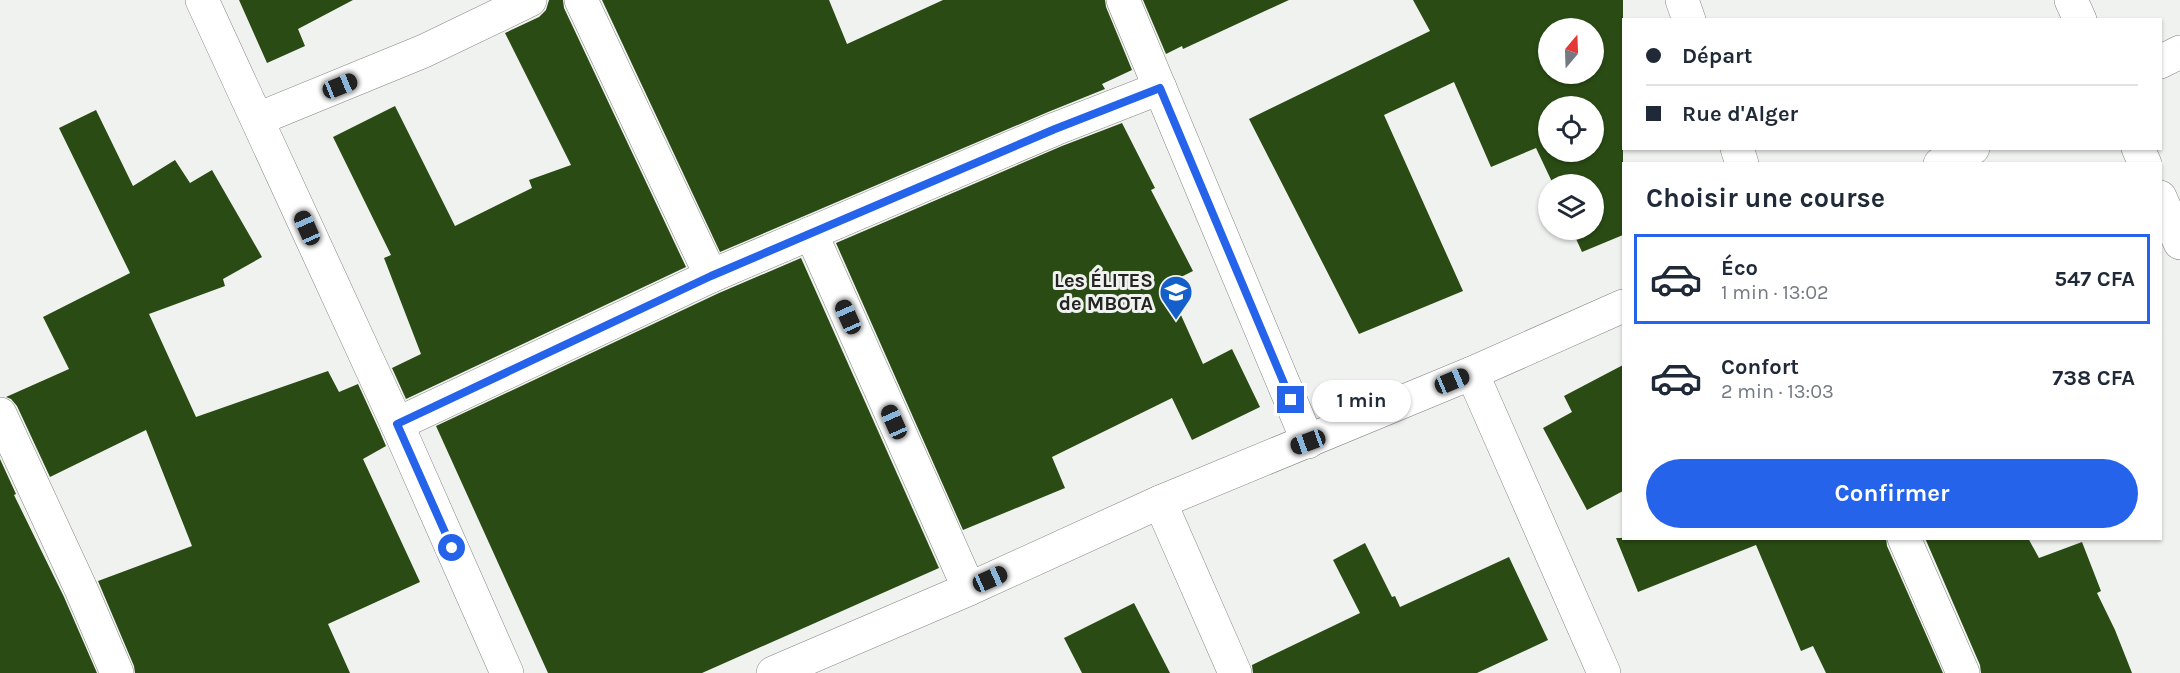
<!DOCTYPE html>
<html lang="fr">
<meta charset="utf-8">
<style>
body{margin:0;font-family:Karla,sans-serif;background:#f6f6f7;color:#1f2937;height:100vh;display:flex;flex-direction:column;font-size:22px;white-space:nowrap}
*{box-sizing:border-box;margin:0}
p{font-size:20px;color:#747a83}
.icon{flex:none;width:33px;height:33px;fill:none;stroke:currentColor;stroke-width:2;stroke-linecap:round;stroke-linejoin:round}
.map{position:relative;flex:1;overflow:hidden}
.details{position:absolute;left:1622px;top:162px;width:540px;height:378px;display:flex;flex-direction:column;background:#fff;border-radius:0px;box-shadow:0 2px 4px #0004}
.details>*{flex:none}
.hud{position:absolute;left:1622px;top:18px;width:540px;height:132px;border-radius:0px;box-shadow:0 2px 4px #0004;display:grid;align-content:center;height:132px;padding:0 24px;background:#fff}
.needle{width:39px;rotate:19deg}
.controls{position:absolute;left:1538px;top:18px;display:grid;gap:12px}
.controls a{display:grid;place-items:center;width:66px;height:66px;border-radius:50%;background:#fff;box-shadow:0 2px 4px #0004;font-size:30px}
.end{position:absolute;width:27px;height:27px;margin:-14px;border:8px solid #2563eb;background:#fff;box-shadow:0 0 0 3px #fff}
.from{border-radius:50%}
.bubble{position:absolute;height:42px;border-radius:21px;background:#fff;box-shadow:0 2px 4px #0004;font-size:20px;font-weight:700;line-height:42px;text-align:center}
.car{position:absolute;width:18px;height:36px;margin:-18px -9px;border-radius:8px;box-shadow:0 0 4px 2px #0007;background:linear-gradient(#222 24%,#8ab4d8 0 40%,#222 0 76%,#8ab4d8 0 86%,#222 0)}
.hud b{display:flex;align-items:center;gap:21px;height:57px;font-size:22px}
.hud b+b{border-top:2px solid #e0e1e3}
.hud i{width:15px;height:15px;background:#1f2937}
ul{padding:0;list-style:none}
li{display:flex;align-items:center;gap:18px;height:90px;margin:0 12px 9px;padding:0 12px;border:3px solid transparent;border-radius:0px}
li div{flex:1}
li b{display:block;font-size:22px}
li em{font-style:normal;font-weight:700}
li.selected{border-color:#2563eb}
li>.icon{width:54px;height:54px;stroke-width:1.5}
h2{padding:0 24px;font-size:27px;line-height:72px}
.cta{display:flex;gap:12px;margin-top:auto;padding:12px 24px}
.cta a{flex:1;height:69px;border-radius:36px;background:#2563eb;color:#fff;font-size:24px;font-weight:700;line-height:69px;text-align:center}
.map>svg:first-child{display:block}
.building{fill:#2a4c14;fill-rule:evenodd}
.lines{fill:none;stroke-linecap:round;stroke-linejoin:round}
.minor-casing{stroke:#848683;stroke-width:34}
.minor{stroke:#fff;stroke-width:33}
.route{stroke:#2563eb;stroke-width:8}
.labels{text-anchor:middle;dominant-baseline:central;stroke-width:6;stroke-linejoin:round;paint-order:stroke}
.poi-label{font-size:20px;font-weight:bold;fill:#242523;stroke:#f0f2ef;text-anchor:end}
</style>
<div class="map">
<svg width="2180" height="673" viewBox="0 0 2180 673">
<rect width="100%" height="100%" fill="#f0f2ef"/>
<g class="building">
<path d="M 239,0 L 353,0 L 298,29 L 305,46 L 267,63 Z"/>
<path d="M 549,0 L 563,0 L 564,8 L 686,267 L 406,399 L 392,368 L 421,354 L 384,258 L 391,255 L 333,137 L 395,106 L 455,226 L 532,188 L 529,180 L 571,165 L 505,33 L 539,17 L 546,10 Z"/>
<path d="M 602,0 L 829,0 L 847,44 L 943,0 L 1105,0 L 1106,7 L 1132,70 L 1102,84 L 1105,89 L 1048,112 L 720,252 Z"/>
<path d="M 1143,0 L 1289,0 L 1183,49 L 1182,46 L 1166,54 Z"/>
<path d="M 1413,0 L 1623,0 L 1623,235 L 1582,252 L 1572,230 L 1593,230 L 1593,184 L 1553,184 L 1536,148 L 1491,167 L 1454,82 L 1384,115 L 1463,291 L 1359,334 L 1249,119 L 1430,31 ZM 1548,28 L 1593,28 L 1593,74 L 1548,74 ZM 1548,106 L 1593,106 L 1593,152 L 1548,152 Z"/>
<path d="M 96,110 L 133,186 L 175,160 L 190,183 L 212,170 L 262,257 L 223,279 L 225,286 L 149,314 L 196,417 L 328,371 L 339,392 L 358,384 L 380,432 L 386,446 L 363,459 L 420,582 L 328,624 L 350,673 L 135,673 L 134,666 L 98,581 L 192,546 L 146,430 L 50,477 L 17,406 L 11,399 L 6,397 L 69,369 L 43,317 L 130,273 L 59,128 Z"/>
<path d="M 1122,123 L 1155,188 L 1151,190 L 1193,271 L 1167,284 L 1203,364 L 1232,349 L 1260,407 L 1192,440 L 1172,398 L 1052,457 L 1065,488 L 963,530 L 836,243 L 1062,146 Z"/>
<path d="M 801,258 L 939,568 L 702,673 L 548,673 L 436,426 L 719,293 Z"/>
<path d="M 1623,365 L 1623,491 L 1587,510 L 1543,428 L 1572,412 L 1564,396 Z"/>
<path d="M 0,459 L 16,494 L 14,495 L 64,597 L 97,673 L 0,673 Z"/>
<path d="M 1616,538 L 1886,538 L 1887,546 L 1943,673 L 1826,673 L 1813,646 L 1801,651 L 1756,545 L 1638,592 Z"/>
<path d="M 1925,538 L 2028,538 L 2039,558 L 2082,542 L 2101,591 L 2097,593 L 2115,630 L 2132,673 L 1981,673 L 1980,665 Z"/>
<path d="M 1365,543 L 1392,597 L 1395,596 L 1400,607 L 1509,557 L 1548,640 L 1477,673 L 1253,673 L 1252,665 L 1360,613 L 1333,560 Z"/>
<path d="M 1134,603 L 1170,673 L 1082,673 L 1064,638 Z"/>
</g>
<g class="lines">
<g class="minor-casing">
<g id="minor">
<path d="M 202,0 L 397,424 L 507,673"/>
<path d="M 581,0 L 711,276"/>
<path d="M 1123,0 L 1308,442"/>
<path d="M 1682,0 L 1689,20"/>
<path d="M 2071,0 L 2080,20"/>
<path d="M 2160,62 L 2180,52"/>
<path d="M 258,119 L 424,51 L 530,0"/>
<path d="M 1737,148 L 1742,164"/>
<path d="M 2138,148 L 2145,164"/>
<path d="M 1940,164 L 1973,148"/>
<path d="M 2160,197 L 2180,243"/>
<path d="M 811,233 L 969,589"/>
<path d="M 1472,373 L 1604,673"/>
<path d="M 0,414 L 81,589 L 117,673"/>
<path d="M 397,424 L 711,276 L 1055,129 L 1160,88"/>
<path d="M 1160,502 L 1235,673"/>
<path d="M 1904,538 L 1963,673"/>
<path d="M 773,673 L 969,589 L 1160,502 L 1472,373 L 1623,306"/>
</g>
</g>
<use href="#minor" class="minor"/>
</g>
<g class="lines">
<path class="route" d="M 452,548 L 397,424 L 711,276 L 1055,129 L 1160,88 L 1291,400"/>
</g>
<defs>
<g id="school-pin" transform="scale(1.725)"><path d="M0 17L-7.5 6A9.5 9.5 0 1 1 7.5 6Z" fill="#155fca" stroke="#f0f2ef"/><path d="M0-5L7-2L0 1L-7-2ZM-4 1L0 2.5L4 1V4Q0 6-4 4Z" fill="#fff"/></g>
</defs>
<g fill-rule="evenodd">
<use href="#school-pin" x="1176" y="292"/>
</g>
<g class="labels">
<g class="poi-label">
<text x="1153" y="280">Les ÉLITES<tspan x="1153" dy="23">de MBOTA</tspan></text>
</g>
</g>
</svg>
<div class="controls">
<a><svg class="needle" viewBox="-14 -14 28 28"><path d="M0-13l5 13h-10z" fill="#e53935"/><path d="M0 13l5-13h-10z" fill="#747a83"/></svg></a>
<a><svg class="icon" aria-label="locate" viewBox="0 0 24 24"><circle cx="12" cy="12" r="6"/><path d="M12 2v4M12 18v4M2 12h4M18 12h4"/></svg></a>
<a><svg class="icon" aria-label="layers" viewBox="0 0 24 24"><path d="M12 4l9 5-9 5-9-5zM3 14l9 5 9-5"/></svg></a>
</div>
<i class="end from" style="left:452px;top:548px"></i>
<i class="end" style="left:1291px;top:400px"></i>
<div class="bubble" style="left:1312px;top:380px;width:99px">1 min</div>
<i class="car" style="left:340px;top:86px;rotate:68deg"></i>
<i class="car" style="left:307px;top:228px;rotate:336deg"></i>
<i class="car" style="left:848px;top:317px;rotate:336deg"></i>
<i class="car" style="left:1452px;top:381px;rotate:67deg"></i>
<i class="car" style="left:894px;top:422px;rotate:336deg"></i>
<i class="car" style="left:1308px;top:442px;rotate:250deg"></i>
<i class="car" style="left:990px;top:579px;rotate:66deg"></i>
<div class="hud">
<b><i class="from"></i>Départ</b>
<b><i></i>Rue d'Alger</b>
</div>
<section class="details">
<h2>Choisir une course</h2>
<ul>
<li class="selected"><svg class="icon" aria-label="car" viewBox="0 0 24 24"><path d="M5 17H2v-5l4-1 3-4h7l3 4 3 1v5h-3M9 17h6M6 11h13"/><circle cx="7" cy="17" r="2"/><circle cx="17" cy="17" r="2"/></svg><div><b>Éco</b><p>1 min · 13:02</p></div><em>547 CFA</em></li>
<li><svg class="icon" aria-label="car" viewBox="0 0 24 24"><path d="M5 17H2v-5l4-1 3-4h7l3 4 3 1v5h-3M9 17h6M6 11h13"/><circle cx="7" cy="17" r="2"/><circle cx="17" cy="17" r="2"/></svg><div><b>Confort</b><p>2 min · 13:03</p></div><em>738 CFA</em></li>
</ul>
<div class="cta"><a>Confirmer</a></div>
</section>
</div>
